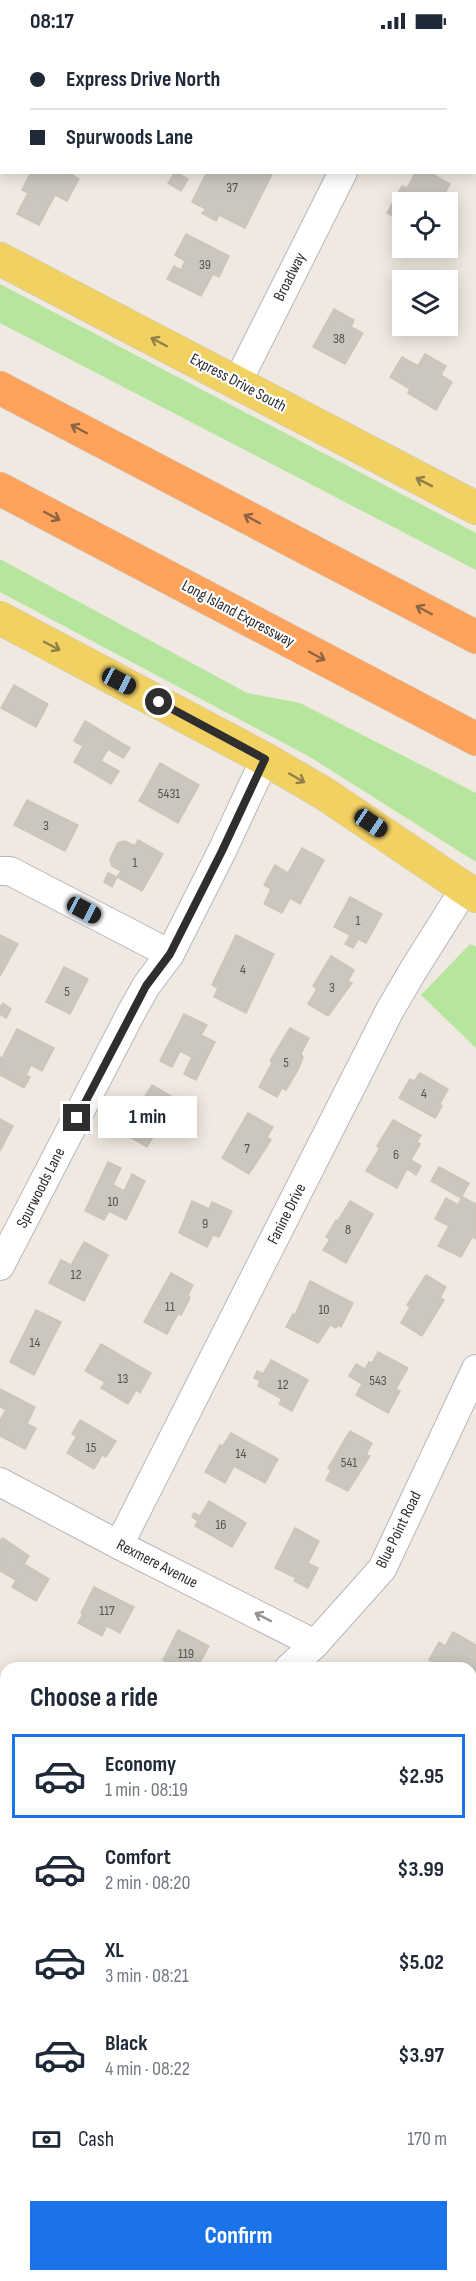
<!DOCTYPE html>
<meta charset="utf-8">
<style>
body{margin:0;font-family:"Sofia Sans Condensed",sans-serif;background:#f2f2f3;color:#1f2937;height:100vh;display:flex;flex-direction:column;font-size:22px;white-space:nowrap}
*{box-sizing:border-box;margin:0}
p{font-size:20px;color:#747a83}
.icon{flex:none;width:33px;height:33px;fill:none;stroke:currentColor;stroke-width:2;stroke-linecap:round;stroke-linejoin:round}
.map{position:relative;flex:1;overflow:hidden}
.sheet{position:absolute;left:0px;top:1620px;width:477px;height:620px;display:flex;flex-direction:column;background:#fff;border-radius:18px 18px 0 0;box-shadow:0 3px 15px #0003}
.sheet>*{flex:none}
.top-card{position:absolute;left:0px;top:0px;width:477px;height:132px;box-shadow:0 3px 15px #0003;display:grid;align-content:center;height:132px;padding:0 30px;background:#fff}
.tools{position:absolute;left:392px;top:150px;display:grid;gap:12px}
.tools a{display:grid;place-items:center;width:66px;height:66px;border-radius:0px;background:#fff;box-shadow:0 3px 15px #0003;font-size:30px}
.end{position:absolute;width:27px;height:27px;margin:-14px;border:8px solid #2e2e2e;background:#fff;box-shadow:0 0 0 3px #fff}
.from{border-radius:50%}
.bubble{position:absolute;height:42px;border-radius:0px;background:#fff;box-shadow:0 3px 15px #0003;font-size:20px;font-weight:700;line-height:42px;text-align:center}
.car{position:absolute;width:18px;height:36px;margin:-18px -9px;border-radius:8px;box-shadow:0 0 4px 2px #0007;background:linear-gradient(#222 24%,#8ab4d8 0 40%,#222 0 76%,#8ab4d8 0 86%,#222 0)}
.top-card b{display:flex;align-items:center;gap:21px;height:57px;font-size:22px}
.top-card b+b{border-top:2px solid #e0e1e3}
.top-card i{width:15px;height:15px;background:#1f2937}
ul{padding:0;list-style:none}
li{display:flex;align-items:center;gap:18px;height:84px;margin:0 12px 9px;padding:0 18px;border:3px solid transparent;border-radius:0px}
li div{flex:1}
li b{display:block;font-size:22px}
li em{font-style:normal;font-weight:700}
li.active{border-color:#1a73e8}
li>.icon{width:54px;height:54px;stroke-width:1.5}
h2{padding:0 30px;font-size:27px;line-height:72px}
.pay{display:flex;align-items:center;gap:15px;height:66px;padding:0 30px;font-size:22px}
.pay p{margin-inline-start:auto}
.button{display:flex;gap:12px;margin-top:auto;padding:12px 30px}
.button a{flex:1;height:69px;border-radius:0px;background:#1a73e8;color:#fff;font-size:24px;font-weight:700;line-height:69px;text-align:center}
.status{display:flex;justify-content:space-between;align-items:center;height:42px;padding:0 30px;background:#fff;direction:ltr}
.status svg{height:16px;fill:currentColor}
.map>svg:first-child{display:block}
.green{fill:#b6e59e}
.building{fill:#cbc7bf;stroke:#cbc5ba;stroke-width:1.5}
.lines{fill:none;stroke-linecap:round;stroke-linejoin:round}
.minor-casing{stroke:#b4b7c1;stroke-width:30}
.major-casing{stroke:#c9c9c9;stroke-width:34}
.highway-casing{stroke:#c9c9c9;stroke-width:34}
.minor{stroke:#fff;stroke-width:28}
.major{stroke:#f2d163;stroke-width:33}
.highway{stroke:#ffa35c;stroke-width:33}
.oneway{stroke:#908048}
.oneway2{stroke:#8c6343}
.oneway3{stroke:#969696}
.route{stroke:#2e2e2e;stroke-width:8}
.labels{text-anchor:middle;dominant-baseline:central;stroke-width:4.5;stroke-linejoin:round;paint-order:stroke}
.number-label{font-size:14px;fill:#555452}
.street-label{font-size:16px;fill:#2e2e2e;stroke:#fff}
</style>
<div class="status"><b>08:17</b><svg viewBox="0 0 49 12"><path d="M0 12V9h3v3zM5 12V6h3v6zM10 12V3h3v9zM15 12V0h3v12zM26 1h20v11H26zM47 4h2v5h-2z"/></svg></div>
<div class="map">
<svg width="476" height="2239" viewBox="0 0 476 2239">
<rect width="100%" height="100%" fill="#efe9e1"/>
<g class="green">
<path d="M 0,242 L 476,491 L 476,528 L 0,281 Z"/>
<path d="M 0,517 L 247,651 L 300,661 L 476,751 L 476,820 L 310,715 L 0,550 Z"/>
<path d="M 470,902 L 476,905 L 476,1006 L 421,953 Z"/>
</g>
<g class="building">
<path d="M 31,130 L 68,130 L 79,137 L 67,159 L 55,153 L 39,183 L 17,172 L 28,151 L 22,148 Z"/>
<path d="M 175,130 L 188,137 L 181,149 L 168,141 Z"/>
<path d="M 207,130 L 273,130 L 245,186 L 219,173 L 216,179 L 202,171 L 206,167 L 192,160 Z"/>
<path d="M 416,130 L 429,130 L 450,142 L 440,160 L 402,160 L 402,179 L 387,171 L 402,144 L 407,146 Z"/>
<path d="M 186,192 L 229,214 L 219,235 L 213,232 L 201,254 L 167,237 L 174,224 L 181,228 L 185,219 L 175,213 Z"/>
<path d="M 334,267 L 354,278 L 351,285 L 363,291 L 345,322 L 313,305 Z"/>
<path d="M 425,312 L 446,324 L 441,333 L 452,340 L 436,368 L 408,351 L 410,347 L 390,335 L 402,315 L 418,324 Z"/>
<path d="M 14,643 L 48,662 L 36,685 L 1,666 Z"/>
<path d="M 85,679 L 130,706 L 123,716 L 108,707 L 101,719 L 119,729 L 111,742 L 74,720 L 83,704 L 74,699 Z"/>
<path d="M 160,721 L 199,743 L 178,781 L 139,759 Z"/>
<path d="M 27,758 L 78,783 L 65,809 L 14,783 Z"/>
<path d="M 138,798 L 163,812 L 142,849 L 117,835 L 121,829 L 112,824 L 110,817 L 118,801 L 125,799 L 135,804 Z"/>
<path d="M 302,806 L 324,818 L 300,862 L 290,856 L 282,871 L 264,862 L 271,847 L 264,843 L 275,823 L 288,831 Z"/>
<path d="M 108,831 L 117,835 L 112,845 L 104,840 Z"/>
<path d="M 350,855 L 382,872 L 366,901 L 358,897 L 353,906 L 345,902 L 350,893 L 334,885 Z"/>
<path d="M 0,893 L 18,902 L 0,934 Z"/>
<path d="M 236,893 L 274,912 L 246,971 L 214,955 L 218,946 L 212,943 Z"/>
<path d="M 331,914 L 354,928 L 348,939 L 352,941 L 328,974 L 308,962 L 317,947 L 313,944 Z"/>
<path d="M 64,925 L 88,937 L 70,972 L 46,960 Z"/>
<path d="M 3,961 L 11,967 L 6,976 L 0,972 L 0,965 Z"/>
<path d="M 184,972 L 207,983 L 201,993 L 215,1000 L 196,1038 L 184,1032 L 192,1015 L 180,1009 L 172,1025 L 160,1019 Z"/>
<path d="M 290,986 L 309,996 L 301,1012 L 303,1015 L 298,1028 L 286,1048 L 282,1046 L 277,1055 L 259,1045 L 272,1021 L 270,1019 Z"/>
<path d="M 17,987 L 54,1006 L 42,1029 L 31,1023 L 26,1033 L 30,1035 L 24,1046 L 0,1033 L 0,1015 L 2,1016 Z"/>
<path d="M 420,1031 L 448,1047 L 440,1062 L 442,1064 L 435,1076 L 399,1056 L 410,1037 L 414,1039 Z"/>
<path d="M 152,1043 L 176,1057 L 147,1105 L 123,1091 L 132,1075 L 127,1072 L 136,1056 L 142,1059 Z"/>
<path d="M 248,1071 L 273,1085 L 267,1095 L 271,1098 L 249,1132 L 222,1116 Z"/>
<path d="M 0,1077 L 13,1084 L 0,1109 Z"/>
<path d="M 393,1078 L 421,1093 L 417,1100 L 420,1102 L 411,1118 L 421,1124 L 416,1133 L 407,1127 L 397,1146 L 366,1129 L 380,1106 L 377,1104 Z"/>
<path d="M 108,1120 L 121,1126 L 113,1143 L 124,1149 L 132,1132 L 145,1139 L 126,1178 L 109,1169 L 104,1178 L 85,1169 Z"/>
<path d="M 439,1125 L 469,1141 L 461,1156 L 431,1139 Z"/>
<path d="M 462,1155 L 476,1162 L 476,1197 L 472,1195 L 461,1215 L 438,1204 L 449,1184 L 435,1177 L 446,1156 L 458,1163 Z"/>
<path d="M 192,1159 L 209,1167 L 212,1160 L 232,1169 L 219,1195 L 213,1193 L 207,1205 L 179,1191 Z"/>
<path d="M 350,1159 L 373,1172 L 346,1221 L 323,1208 L 330,1197 L 326,1195 L 336,1178 L 338,1179 Z"/>
<path d="M 84,1200 L 108,1213 L 84,1259 L 49,1241 L 61,1218 L 71,1223 Z"/>
<path d="M 171,1231 L 193,1243 L 188,1253 L 190,1256 L 181,1273 L 178,1272 L 167,1292 L 144,1280 Z"/>
<path d="M 426,1233 L 446,1245 L 440,1256 L 444,1258 L 422,1294 L 401,1281 L 410,1265 L 407,1263 Z"/>
<path d="M 310,1239 L 353,1261 L 341,1285 L 338,1283 L 336,1286 L 330,1283 L 318,1301 L 286,1285 L 293,1272 L 295,1273 Z"/>
<path d="M 36,1268 L 61,1280 L 34,1333 L 10,1320 Z"/>
<path d="M 101,1302 L 151,1331 L 140,1351 L 136,1348 L 128,1362 L 101,1346 L 105,1340 L 85,1329 Z"/>
<path d="M 378,1310 L 408,1326 L 396,1347 L 400,1349 L 388,1371 L 356,1353 L 362,1342 L 349,1334 L 356,1322 L 365,1327 L 369,1320 L 372,1321 Z"/>
<path d="M 271,1318 L 308,1338 L 292,1369 L 279,1362 L 282,1357 L 258,1344 L 260,1339 L 254,1336 L 257,1329 L 263,1332 Z"/>
<path d="M 0,1347 L 35,1365 L 27,1382 L 36,1386 L 25,1407 L 0,1394 L 0,1378 L 6,1368 L 0,1365 Z"/>
<path d="M 80,1378 L 116,1399 L 106,1415 L 102,1413 L 94,1427 L 67,1411 L 77,1394 L 72,1392 Z"/>
<path d="M 350,1389 L 372,1401 L 366,1413 L 370,1414 L 348,1449 L 326,1438 L 331,1428 L 328,1426 Z"/>
<path d="M 231,1391 L 278,1417 L 265,1441 L 234,1424 L 225,1441 L 205,1430 L 220,1403 L 223,1404 Z"/>
<path d="M 209,1459 L 246,1481 L 232,1505 L 195,1484 L 198,1479 L 192,1475 L 194,1471 L 200,1474 Z"/>
<path d="M 295,1486 L 319,1499 L 308,1521 L 318,1526 L 308,1546 L 294,1539 L 296,1536 L 275,1526 Z"/>
<path d="M 3,1496 L 29,1514 L 24,1522 L 49,1537 L 36,1559 L 12,1545 L 16,1538 L 0,1529 L 0,1498 Z"/>
<path d="M 94,1545 L 134,1565 L 120,1591 L 107,1584 L 102,1594 L 78,1581 L 83,1572 L 81,1571 Z"/>
<path d="M 178,1588 L 209,1604 L 197,1626 L 178,1626 L 163,1618 Z"/>
<path d="M 453,1590 L 476,1603 L 476,1630 L 471,1640 L 471,1626 L 444,1626 L 429,1618 L 439,1600 L 445,1604 Z"/>
<path d="M 0,1786 L 6,1789 L 6,1802 L 0,1813 Z"/>
<path d="M 6,1997 L 6,2027 L 0,2022 L 0,2004 Z"/>
<path d="M 348,2234 L 375,2234 L 372,2239 L 357,2239 Z"/>
<path d="M 403,2234 L 469,2234 L 472,2235 L 470,2239 L 400,2239 Z"/>
</g>
<g class="lines">
<g class="minor-casing">
<g id="minor">
<path d="M 48,2 L 49,0"/>
<path d="M 409,2 L 409,0"/>
<path d="M 0,94 L 2,92"/>
<path d="M 237,341 L 343,130"/>
<path d="M 0,829 L 10,829 L 170,912"/>
<path d="M 0,1224 L 131,971 L 146,944 L 170,912 L 222,809 L 265,717"/>
<path d="M 0,1440 L 119,1503 L 315,1602"/>
<path d="M 119,1503 L 390,968 L 414,927 L 465,846"/>
<path d="M 289,1626 L 315,1602 L 382,1527 L 476,1327"/>
<path d="M 471,1790 L 476,1779"/>
<path d="M 0,1927 L 6,1920"/>
<path d="M 0,2094 L 6,2097"/>
<path d="M 280,2234 L 291,2239"/>
<path d="M 248,2239 L 251,2234"/>
</g>
</g>
<g class="major-casing">
<g id="major">
<path d="M 0,217 L 476,466"/>
<path d="M 0,576 L 265,717 L 325,752 L 476,854"/>
</g>
</g>
<g class="highway-casing">
<g id="highway">
<path d="M 0,346 L 476,595"/>
<path d="M 0,447 L 476,697"/>
</g>
</g>
<use href="#minor" class="minor"/>
<use href="#major" class="major"/>
<use href="#highway" class="highway"/>
</g>
<defs><path id="oneway-shaft" d="M-6 0H5M1.5-3L5.5 0L1.5 3" fill="none" stroke-width="1.6" stroke-linecap="round" stroke-linejoin="round" transform="scale(1.5)"/></defs>
<g class="oneway">
<use href="#oneway-shaft" transform="translate(159 300) rotate(-152)"/>
<use href="#oneway-shaft" transform="translate(424 440) rotate(-153)"/>
<use href="#oneway-shaft" transform="translate(52 604) rotate(28)"/>
<use href="#oneway-shaft" transform="translate(297 736) rotate(30)"/>
</g>
<g class="oneway2">
<use href="#oneway-shaft" transform="translate(79 387) rotate(-152)"/>
<use href="#oneway-shaft" transform="translate(52 474) rotate(28)"/>
<use href="#oneway-shaft" transform="translate(252 477) rotate(-152)"/>
<use href="#oneway-shaft" transform="translate(424 568) rotate(-152)"/>
<use href="#oneway-shaft" transform="translate(317 614) rotate(28)"/>
</g>
<use class="oneway3" href="#oneway-shaft" transform="translate(263 1575) rotate(-153)"/>
<g class="lines">
<path class="route" d="M 77,1076 L 146,944 L 170,912 L 222,809 L 265,717 L 159,660"/>
</g>
<g class="labels">
<g class="number-label">
<text x="232" y="145">37</text>
<text x="205" y="222">39</text>
<text x="339" y="296">38</text>
<text x="169" y="751">5431</text>
<text x="46" y="783">3</text>
<text x="135" y="820">1</text>
<text x="358" y="878">1</text>
<text x="243" y="927">4</text>
<text x="332" y="945">3</text>
<text x="67" y="949">5</text>
<text x="286" y="1020">5</text>
<text x="424" y="1051">4</text>
<text x="247" y="1106">7</text>
<text x="396" y="1112">6</text>
<text x="113" y="1159">10</text>
<text x="205" y="1181">9</text>
<text x="348" y="1187">8</text>
<text x="76" y="1232">12</text>
<text x="170" y="1264">11</text>
<text x="324" y="1267">10</text>
<text x="35" y="1300">14</text>
<text x="123" y="1336">13</text>
<text x="378" y="1338">543</text>
<text x="283" y="1342">12</text>
<text x="91" y="1405">15</text>
<text x="241" y="1411">14</text>
<text x="349" y="1420">541</text>
<text x="221" y="1482">16</text>
<text x="107" y="1568">117</text>
<text x="186" y="1611">119</text>
</g>
<g class="street-label">
<text transform="translate(290 235) rotate(-63)">Broadway</text>
<text transform="translate(238 341) rotate(28)">Express Drive South</text>
<text transform="translate(238 572) rotate(28)">Long Island Expressway</text>
<text transform="translate(41 1146) rotate(-63)">Spurwoods Lane</text>
<text transform="translate(287 1172) rotate(-63)">Fanine Drive</text>
<text transform="translate(399 1488) rotate(-64)">Blue Point Road</text>
<text transform="translate(157 1522) rotate(27)">Rexmere Avenue</text>
</g>
</g>
</svg>
<div class="tools">
<a><svg class="icon" aria-label="locate" viewBox="0 0 24 24"><circle cx="12" cy="12" r="6"/><path d="M12 2v4M12 18v4M2 12h4M18 12h4"/></svg></a>
<a><svg class="icon" aria-label="layers" viewBox="0 0 24 24"><path d="M12 4l9 5-9 5-9-5zM3 14l9 5 9-5"/></svg></a>
</div>
<i class="end from" style="left:159px;top:660px"></i>
<i class="end" style="left:77px;top:1076px"></i>
<div class="bubble" style="left:98px;top:1054px;width:99px">1 min</div>
<i class="car" style="left:119px;top:639px;rotate:118deg"></i>
<i class="car" style="left:371px;top:781px;rotate:124deg"></i>
<i class="car" style="left:84px;top:868px;rotate:118deg"></i>
<div class="top-card">
<b><i class="from"></i>Express Drive North</b>
<b><i></i>Spurwoods Lane</b>
</div>
<section class="sheet">
<h2>Choose a ride</h2>
<ul>
<li class="active"><svg class="icon" aria-label="car" viewBox="0 0 24 24"><path d="M5 17H2v-5l4-1 3-4h7l3 4 3 1v5h-3M9 17h6M6 11h13"/><circle cx="7" cy="17" r="2"/><circle cx="17" cy="17" r="2"/></svg><div><b>Economy</b><p>1 min · 08:19</p></div><em>$2.95</em></li>
<li><svg class="icon" aria-label="car" viewBox="0 0 24 24"><path d="M5 17H2v-5l4-1 3-4h7l3 4 3 1v5h-3M9 17h6M6 11h13"/><circle cx="7" cy="17" r="2"/><circle cx="17" cy="17" r="2"/></svg><div><b>Comfort</b><p>2 min · 08:20</p></div><em>$3.99</em></li>
<li><svg class="icon" aria-label="car" viewBox="0 0 24 24"><path d="M5 17H2v-5l4-1 3-4h7l3 4 3 1v5h-3M9 17h6M6 11h13"/><circle cx="7" cy="17" r="2"/><circle cx="17" cy="17" r="2"/></svg><div><b>XL</b><p>3 min · 08:21</p></div><em>$5.02</em></li>
<li><svg class="icon" aria-label="car" viewBox="0 0 24 24"><path d="M5 17H2v-5l4-1 3-4h7l3 4 3 1v5h-3M9 17h6M6 11h13"/><circle cx="7" cy="17" r="2"/><circle cx="17" cy="17" r="2"/></svg><div><b>Black</b><p>4 min · 08:22</p></div><em>$3.97</em></li>
</ul>
<div class="pay"><svg class="icon" aria-label="cash" viewBox="0 0 24 24"><path d="M3 7h18v10H3z"/><circle cx="12" cy="12" r="2"/></svg>Cash<p>170 m</p></div>
<div class="button"><a>Confirm</a></div>
</section>
</div>
